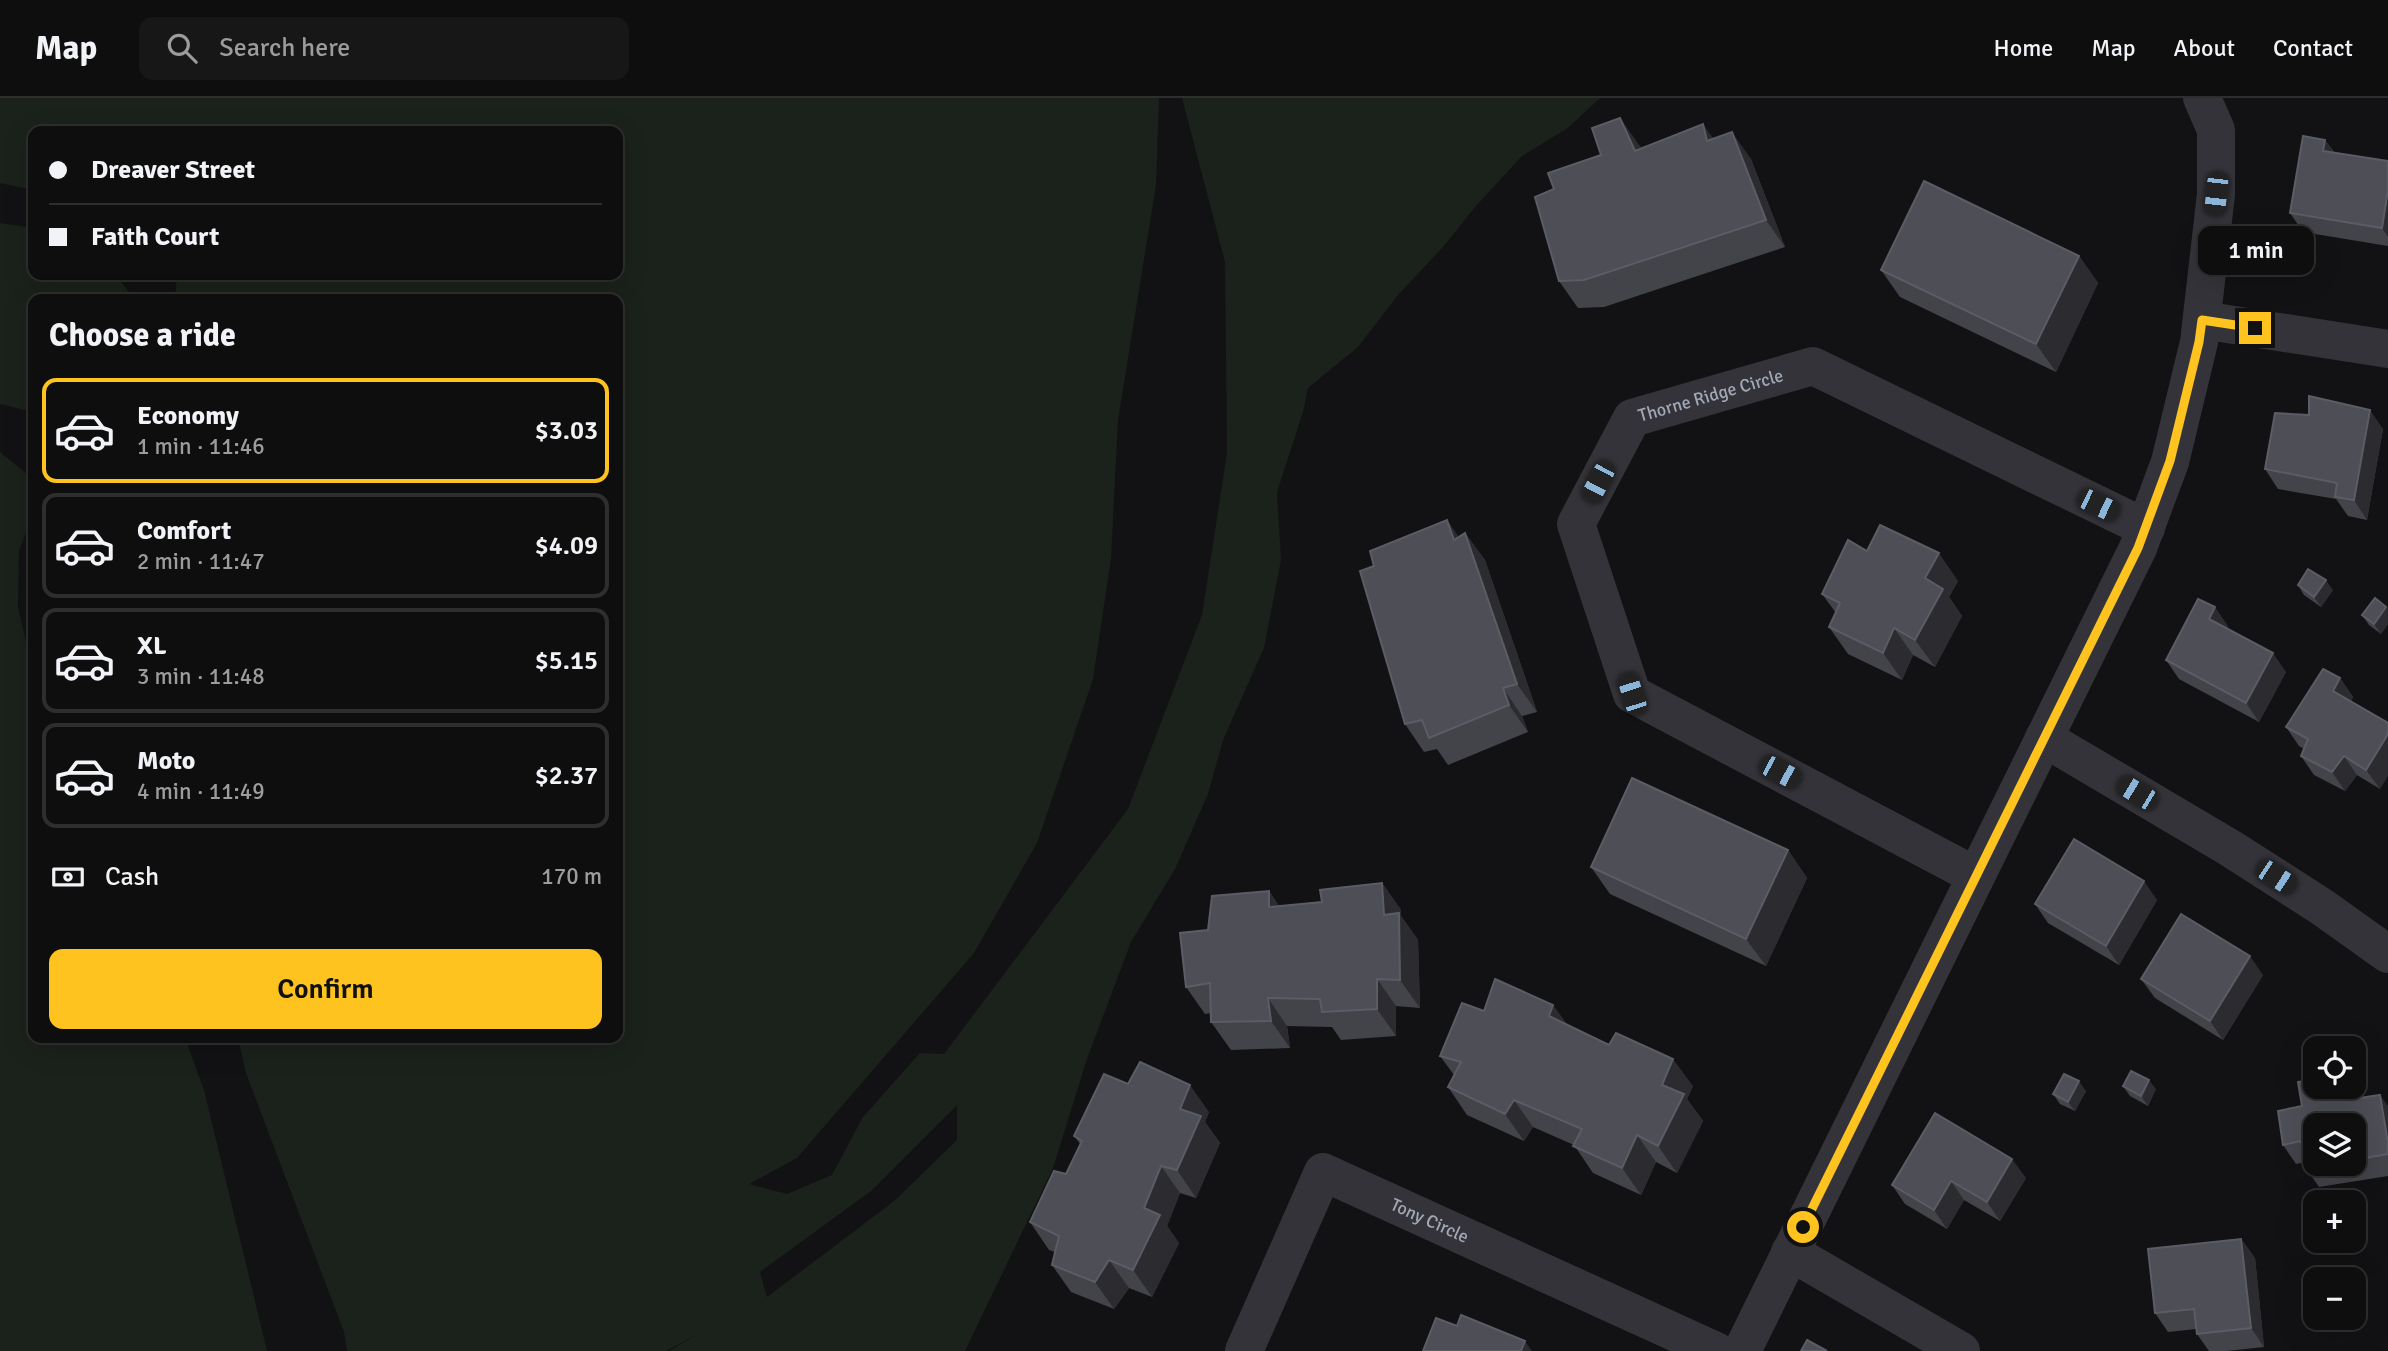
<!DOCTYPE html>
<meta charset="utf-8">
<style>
body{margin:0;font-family:Signika,sans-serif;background:#171718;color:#f1f3f6;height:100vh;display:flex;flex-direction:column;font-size:26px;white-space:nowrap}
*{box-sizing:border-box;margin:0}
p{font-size:23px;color:#9b9c9e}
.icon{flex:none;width:38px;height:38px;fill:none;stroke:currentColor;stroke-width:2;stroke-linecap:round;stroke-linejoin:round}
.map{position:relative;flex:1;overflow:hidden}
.sheet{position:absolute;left:28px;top:196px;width:595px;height:749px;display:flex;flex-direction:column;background:#0e0e0f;border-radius:14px;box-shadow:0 7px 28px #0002,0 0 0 2px #2e2e2f}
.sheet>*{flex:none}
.banner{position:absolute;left:28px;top:28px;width:595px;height:154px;border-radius:14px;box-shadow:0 7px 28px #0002,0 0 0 2px #2e2e2f;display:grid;align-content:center;height:154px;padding:0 21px;background:#0e0e0f}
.buttons{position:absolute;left:2303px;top:938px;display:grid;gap:14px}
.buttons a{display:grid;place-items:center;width:63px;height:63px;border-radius:14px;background:#0e0e0f;box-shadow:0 7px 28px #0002,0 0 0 2px #2e2e2f;font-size:35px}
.end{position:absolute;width:32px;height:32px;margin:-16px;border:9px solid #ffc31f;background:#111;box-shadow:0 0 0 4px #111}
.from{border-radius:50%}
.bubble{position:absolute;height:49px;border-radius:14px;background:#0e0e0f;box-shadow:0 7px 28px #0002,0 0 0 2px #2e2e2f;font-size:23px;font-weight:600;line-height:49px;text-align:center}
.car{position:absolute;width:21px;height:42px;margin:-21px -10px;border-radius:9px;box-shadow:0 0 5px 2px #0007;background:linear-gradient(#222 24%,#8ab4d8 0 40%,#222 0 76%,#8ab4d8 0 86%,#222 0)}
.banner b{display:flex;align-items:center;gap:24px;height:66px;font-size:26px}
.banner b+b{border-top:2px solid #2e2e2f}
.banner i{width:18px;height:18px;background:#f1f3f6}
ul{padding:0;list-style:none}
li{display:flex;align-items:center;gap:21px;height:105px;margin:0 14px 10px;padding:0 7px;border:4px solid #2e2e2f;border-radius:14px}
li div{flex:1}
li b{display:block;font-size:26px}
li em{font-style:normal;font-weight:600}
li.selected{border-color:#ffc31f}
li>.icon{width:63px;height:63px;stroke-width:1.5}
h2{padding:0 21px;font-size:32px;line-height:84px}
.pay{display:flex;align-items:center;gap:18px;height:77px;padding:0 21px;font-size:26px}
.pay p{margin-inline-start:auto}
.action{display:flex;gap:14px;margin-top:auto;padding:14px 21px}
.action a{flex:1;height:80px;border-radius:14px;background:#ffc31f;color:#111;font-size:28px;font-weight:600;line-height:80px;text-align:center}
header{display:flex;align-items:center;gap:42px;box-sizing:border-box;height:98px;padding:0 35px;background:#0e0e0f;border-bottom:2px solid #2e2e2f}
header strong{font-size:33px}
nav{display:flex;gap:38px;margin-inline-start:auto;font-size:24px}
.search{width:490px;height:63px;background:#171718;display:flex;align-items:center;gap:18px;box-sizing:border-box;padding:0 24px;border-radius:14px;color:#9b9c9e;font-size:26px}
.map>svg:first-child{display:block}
.green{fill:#1a221b;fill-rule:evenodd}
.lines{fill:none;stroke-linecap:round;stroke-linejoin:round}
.street{stroke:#333339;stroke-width:38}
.wall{fill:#43434a;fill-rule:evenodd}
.shaded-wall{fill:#2b2b30}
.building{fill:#4d4e56;stroke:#5b5c65;stroke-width:2}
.route{stroke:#ffc31f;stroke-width:9}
.labels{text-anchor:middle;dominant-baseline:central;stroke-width:5;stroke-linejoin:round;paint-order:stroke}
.street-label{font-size:18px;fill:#a2a7b6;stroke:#0d0d0f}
</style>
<header>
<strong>Map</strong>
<div class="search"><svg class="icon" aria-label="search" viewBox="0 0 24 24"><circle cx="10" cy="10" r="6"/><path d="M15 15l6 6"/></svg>Search here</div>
<nav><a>Home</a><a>Map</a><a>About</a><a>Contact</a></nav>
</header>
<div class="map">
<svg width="2388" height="1253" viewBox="0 0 2388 1253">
<rect width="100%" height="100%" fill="#121214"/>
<g class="green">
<path d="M 0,0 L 1159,0 L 1156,87 L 1118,322 L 1111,460 L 1093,581 L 1037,745 L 974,855 L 797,1060 L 749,1086 L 787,1096 L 832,1077 L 863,1019 L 920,955 L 944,956 L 1128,711 L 1202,517 L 1227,355 L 1225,164 L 1182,0 L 1600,0 L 1568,30 L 1522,58 L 1475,109 L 1443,149 L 1398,197 L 1358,249 L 1308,290 L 1303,314 L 1277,394 L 1281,462 L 1264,550 L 1223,642 L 1208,696 L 1175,771 L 1131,844 L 1087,961 L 1053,1070 L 965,1253 L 669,1253 L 696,1237 L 666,1253 L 347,1253 L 344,1234 L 246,975 L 238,940 L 618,940 L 618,201 L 175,201 L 177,177 L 618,177 L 618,33 L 33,33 L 33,92 L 0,85 ZM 957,1007 L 957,1042 L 893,1104 L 767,1199 L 760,1174 L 871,1093 Z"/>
<path d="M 0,125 L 33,130 L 33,177 L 116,177 L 134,201 L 33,201 L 33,314 L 0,306 Z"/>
<path d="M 0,354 L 33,381 L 33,416 L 19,453 L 18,509 L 33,574 L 33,940 L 185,940 L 204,992 L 267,1253 L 0,1253 Z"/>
</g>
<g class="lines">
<g class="street">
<path d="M 2202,222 L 2388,251"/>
<path d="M 2044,640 L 2230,750 L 2322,809 L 2388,856"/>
<path id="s1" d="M 1976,778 L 1632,596 L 1576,426 L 1632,320 L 1813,268 L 2146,430"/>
<path d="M 1790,1154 L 1961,1253"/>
<path id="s2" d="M 1244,1253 L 1323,1074 L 1716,1253"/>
<path d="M 1742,1253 L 2138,450 L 2170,364 L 2199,244 L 2216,96 L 2216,32 L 2202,0"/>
</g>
</g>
<g class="wall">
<path d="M 1713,40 L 1751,61 L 1785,149 L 1604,209 L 1578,210 L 1559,183 L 1554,91 L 1601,57 L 1640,48 L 1641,51 Z"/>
<path d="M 2325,42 L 2334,54 L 2388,63 L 2388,148 L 2303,134 L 2290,115 Z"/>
<path d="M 2079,158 L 2098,185 L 2056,274 L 1900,199 L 1881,172 Z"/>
<path d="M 2383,331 L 2367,422 L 2348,418 L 2336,401 L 2278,391 L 2265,371 Z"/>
<path d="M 1465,435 L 1485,462 L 1537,614 L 1522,618 L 1528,634 L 1448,667 L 1437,651 L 1424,654 L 1405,626 L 1459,439 Z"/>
<path d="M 1867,453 L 1958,483 L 1949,499 L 1962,518 L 1935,569 L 1913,557 L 1902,582 L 1848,556 L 1829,529 L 1836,515 L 1822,496 Z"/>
<path d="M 2298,487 L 2333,492 L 2321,509 L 2304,497 Z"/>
<path d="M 2386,509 L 2388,511 L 2388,526 L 2381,536 L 2369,527 L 2362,517 Z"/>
<path d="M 2228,528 L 2227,530 L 2286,574 L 2259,624 L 2179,581 L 2166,562 Z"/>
<path d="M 2340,580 L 2353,599 L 2351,603 L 2380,691 L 2357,677 L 2345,693 L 2314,677 L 2301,658 L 2304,651 L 2299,648 L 2286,629 Z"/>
<path d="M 1788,752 L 1807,780 L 1766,868 L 1610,796 L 1591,769 Z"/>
<path d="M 1382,785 L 1401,812 L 1401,818 L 1418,842 L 1420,910 L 1396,908 L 1396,938 L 1341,942 L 1332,929 L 1287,928 L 1290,950 L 1231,952 L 1211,924 L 1211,915 L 1205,916 L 1186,889 L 1269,793 L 1279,808 L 1322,804 Z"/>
<path d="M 2157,802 L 2119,867 L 2048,825 L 2035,806 Z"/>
<path d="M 2263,877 L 2223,942 L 2155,900 L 2141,881 Z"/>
<path d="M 1484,913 L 1568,927 L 1693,988 L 1687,1001 L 1703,1023 L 1677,1075 L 1656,1064 L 1641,1097 L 1593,1075 L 1574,1047 L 1533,1029 L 1524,1043 L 1467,1017 L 1448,989 L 1454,977 L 1440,958 Z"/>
<path d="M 2354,982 L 2362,994 L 2363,999 L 2388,1008 L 2388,1078 L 2319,1089 L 2306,1070 L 2305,1064 L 2296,1066 L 2283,1047 L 2302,1008 L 2354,989 ZM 2354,1027 L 2354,1066 L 2315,1066 Z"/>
<path d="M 1128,986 L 1209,1014 L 1205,1024 L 1220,1045 L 1196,1100 L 1180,1095 L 1167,1128 L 1179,1145 L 1152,1199 L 1129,1190 L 1114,1211 L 1071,1194 L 1052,1167 L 1055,1154 L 1049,1152 L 1030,1124 L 1066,1076 L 1081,1047 L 1074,1038 Z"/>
<path d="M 2123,988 L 2156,991 L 2148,1008 L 2130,998 Z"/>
<path d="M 2086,993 L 2075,1013 L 2060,1006 L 2053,996 Z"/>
<path d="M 1935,1015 L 2026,1080 L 2000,1123 L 1964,1102 L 1947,1131 L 1905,1106 L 1892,1087 Z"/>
<path d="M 2241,1141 L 2255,1160 L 2264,1249 L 2227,1253 L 2209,1253 L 2197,1236 L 2196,1231 L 2168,1234 L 2155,1215 Z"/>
</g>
<g class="shaded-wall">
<path d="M 1620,20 L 1640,48 L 1654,81 L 1635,53 Z"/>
<path d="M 1703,26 L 1723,54 L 1707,43 Z"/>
<path d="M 1732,34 L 1751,61 L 1785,149 L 1766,122 Z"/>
<path d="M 2325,42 L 2338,61 L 2323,53 Z"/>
<path d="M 2388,92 L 2388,139 L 2382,130 Z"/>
<path d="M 2079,158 L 2098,185 L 2056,274 L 2036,246 Z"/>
<path d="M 2370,312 L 2383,331 L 2367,422 L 2354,402 Z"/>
<path d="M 1447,422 L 1466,449 L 1454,442 Z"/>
<path d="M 1465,435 L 1485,462 L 1537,614 L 1517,586 Z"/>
<path d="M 1939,455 L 1958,483 L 1949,499 L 1962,518 L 1935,569 L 1915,542 L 1925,480 Z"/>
<path d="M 2326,482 L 2333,492 L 2321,509 L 2314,499 Z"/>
<path d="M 2215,509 L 2228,528 L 2222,540 L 2209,521 Z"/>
<path d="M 2386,509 L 2388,511 L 2388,526 L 2381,536 L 2374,526 Z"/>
<path d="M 1894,530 L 1913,557 L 1902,582 L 1883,555 Z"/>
<path d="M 2273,555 L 2286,574 L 2259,624 L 2246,605 Z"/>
<path d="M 2340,580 L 2353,599 L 2346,612 L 2333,593 Z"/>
<path d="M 1503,590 L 1522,618 L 1528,634 L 1509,607 Z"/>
<path d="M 2388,636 L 2388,678 L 2380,691 L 2366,672 Z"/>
<path d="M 2344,658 L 2357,677 L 2345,693 L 2332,674 Z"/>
<path d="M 1788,752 L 1807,780 L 1766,868 L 1746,841 Z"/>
<path d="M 2144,783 L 2157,802 L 2119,867 L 2106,848 Z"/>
<path d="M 1382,785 L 1401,812 L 1401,818 L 1418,842 L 1420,910 L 1400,882 L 1384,817 Z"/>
<path d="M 1269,793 L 1288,821 L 1269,809 Z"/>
<path d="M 2250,858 L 2263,877 L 2223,942 L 2210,923 Z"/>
<path d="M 1377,881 L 1396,908 L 1396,938 L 1377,911 Z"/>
<path d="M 1268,900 L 1287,928 L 1290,950 L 1271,923 Z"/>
<path d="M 1553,907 L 1573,934 L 1549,918 Z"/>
<path d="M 1673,961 L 1693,988 L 1687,1001 L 1703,1023 L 1677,1075 L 1658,1048 L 1662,987 Z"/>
<path d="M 2149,982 L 2156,991 L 2148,1008 L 2141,998 Z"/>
<path d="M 2354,982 L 2362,994 L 2366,1020 L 2353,1001 L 2351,989 L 2354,989 Z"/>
<path d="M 2079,983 L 2086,993 L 2075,1013 L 2068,1004 Z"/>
<path d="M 1190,987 L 1209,1014 L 1205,1024 L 1220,1045 L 1196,1100 L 1177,1072 L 1180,1011 Z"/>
<path d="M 2380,997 L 2388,1008 L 2388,1045 Z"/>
<path d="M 1514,1002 L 1533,1029 L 1524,1043 L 1505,1016 Z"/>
<path d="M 1637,1037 L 1656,1064 L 1641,1097 L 1622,1070 Z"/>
<path d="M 2012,1061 L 2026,1080 L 2000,1123 L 1987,1104 Z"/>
<path d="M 1161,1068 L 1180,1095 L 1167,1128 L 1179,1145 L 1152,1199 L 1133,1172 L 1144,1110 Z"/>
<path d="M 1951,1083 L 1964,1102 L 1947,1131 L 1934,1112 Z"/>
<path d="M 2241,1141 L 2255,1160 L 2264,1249 L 2251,1230 Z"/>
<path d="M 1109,1162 L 1129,1190 L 1114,1211 L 1095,1184 Z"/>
<path d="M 1525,1243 L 1532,1253 L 1521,1253 Z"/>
</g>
<g class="building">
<path d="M 1620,20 L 1635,53 L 1703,26 L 1707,43 L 1732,34 L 1766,122 L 1584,182 L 1559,183 L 1535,99 L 1554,91 L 1548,75 L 1601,57 L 1592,30 Z"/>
<path d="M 2303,38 L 2325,42 L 2323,53 L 2388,63 L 2388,92 L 2382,130 L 2290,115 Z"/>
<path d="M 1924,83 L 2079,158 L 2036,246 L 1881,172 Z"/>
<path d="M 2309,298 L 2370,312 L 2354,402 L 2335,399 L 2337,385 L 2265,371 L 2275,315 L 2309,317 Z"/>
<path d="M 1447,422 L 1454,442 L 1465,435 L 1517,586 L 1503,590 L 1509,607 L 1429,640 L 1422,622 L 1405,626 L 1360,473 L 1374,468 L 1370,453 Z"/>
<path d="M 1880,427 L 1939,455 L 1925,480 L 1943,491 L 1915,542 L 1894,530 L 1883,555 L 1829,529 L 1840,505 L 1822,496 L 1848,442 L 1867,453 Z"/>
<path d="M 2308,471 L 2326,482 L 2314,499 L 2298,487 Z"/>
<path d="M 2375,500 L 2386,509 L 2374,526 L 2362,517 Z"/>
<path d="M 2198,501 L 2215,509 L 2209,521 L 2273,555 L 2246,605 L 2166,562 Z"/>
<path d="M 2323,571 L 2340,580 L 2333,593 L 2388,625 L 2388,636 L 2366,672 L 2344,658 L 2332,674 L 2301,658 L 2308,641 L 2286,629 Z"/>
<path d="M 1632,680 L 1788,752 L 1746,841 L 1591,769 Z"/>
<path d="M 2074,741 L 2144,783 L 2106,848 L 2035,806 Z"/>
<path d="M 1382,785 L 1384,817 L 1399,815 L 1400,882 L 1377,881 L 1377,911 L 1322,914 L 1320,901 L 1268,900 L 1271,923 L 1211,924 L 1210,885 L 1186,889 L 1180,835 L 1208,832 L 1212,798 L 1269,793 L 1269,809 L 1322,804 L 1320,792 Z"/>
<path d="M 2181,816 L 2250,858 L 2210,923 L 2141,881 Z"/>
<path d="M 1495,881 L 1553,907 L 1549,918 L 1609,947 L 1616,935 L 1673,961 L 1662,987 L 1684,996 L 1658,1048 L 1637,1037 L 1622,1070 L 1573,1048 L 1582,1031 L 1514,1002 L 1505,1016 L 1448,989 L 1461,964 L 1440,958 L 1462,905 L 1484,913 Z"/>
<path d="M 1140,964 L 1190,987 L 1180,1011 L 1201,1018 L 1177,1072 L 1161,1068 L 1144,1110 L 1160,1117 L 1133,1172 L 1109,1162 L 1095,1184 L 1052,1167 L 1059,1138 L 1030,1124 L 1054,1073 L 1066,1076 L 1082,1043 L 1074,1038 L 1104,976 L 1128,986 Z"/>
<path d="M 2131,973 L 2149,982 L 2141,998 L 2123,988 Z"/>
<path d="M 2064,976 L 2079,983 L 2068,1004 L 2053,996 Z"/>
<path d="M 2315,981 L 2315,989 L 2351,989 L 2353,1001 L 2380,997 L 2388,1045 L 2388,1056 L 2354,1062 L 2354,1027 L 2315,1027 L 2315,1066 L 2332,1066 L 2306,1070 L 2301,1043 L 2283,1047 L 2278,1013 L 2302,1008 L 2298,984 Z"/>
<path d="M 1935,1015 L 2012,1061 L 1987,1104 L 1951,1083 L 1934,1112 L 1892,1087 Z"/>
<path d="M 2241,1141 L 2251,1230 L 2197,1236 L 2194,1211 L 2155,1215 L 2148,1151 Z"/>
<path d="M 1461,1217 L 1525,1243 L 1521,1253 L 1423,1253 L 1436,1220 L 1457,1228 Z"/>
<path d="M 1807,1242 L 1827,1253 L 1801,1253 Z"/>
</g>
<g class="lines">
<path class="route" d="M 1803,1129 L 2138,450 L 2170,363 L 2199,244 L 2202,222 L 2255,230"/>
</g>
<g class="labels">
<g class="street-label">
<text stroke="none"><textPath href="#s1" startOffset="770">Thorne Ridge Circle</textPath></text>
<text stroke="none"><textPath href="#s2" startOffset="313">Tony Circle</textPath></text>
</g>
</g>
</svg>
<div class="buttons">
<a><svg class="icon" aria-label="locate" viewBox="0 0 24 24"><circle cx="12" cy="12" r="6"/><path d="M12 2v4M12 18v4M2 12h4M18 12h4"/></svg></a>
<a><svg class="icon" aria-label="layers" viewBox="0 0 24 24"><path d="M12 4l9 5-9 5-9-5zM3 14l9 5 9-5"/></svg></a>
<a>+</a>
<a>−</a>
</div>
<i class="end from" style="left:1803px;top:1129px"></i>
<i class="end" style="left:2255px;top:230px"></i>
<div class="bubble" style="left:2198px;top:128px;width:116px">1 min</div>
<i class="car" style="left:2216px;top:96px;rotate:186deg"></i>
<i class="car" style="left:1598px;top:384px;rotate:208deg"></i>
<i class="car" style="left:2098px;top:407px;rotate:116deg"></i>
<i class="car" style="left:1632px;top:596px;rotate:342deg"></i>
<i class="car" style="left:1780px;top:674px;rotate:118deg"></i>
<i class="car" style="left:2137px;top:695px;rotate:301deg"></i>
<i class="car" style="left:2276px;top:779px;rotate:123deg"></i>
<div class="banner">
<b><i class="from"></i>Dreaver Street</b>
<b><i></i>Faith Court</b>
</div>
<section class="sheet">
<h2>Choose a ride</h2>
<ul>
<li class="selected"><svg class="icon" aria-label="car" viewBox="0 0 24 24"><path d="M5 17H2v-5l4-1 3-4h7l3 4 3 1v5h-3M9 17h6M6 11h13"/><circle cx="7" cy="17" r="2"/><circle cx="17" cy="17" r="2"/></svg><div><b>Economy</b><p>1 min · 11:46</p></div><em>$3.03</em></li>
<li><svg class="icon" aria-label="car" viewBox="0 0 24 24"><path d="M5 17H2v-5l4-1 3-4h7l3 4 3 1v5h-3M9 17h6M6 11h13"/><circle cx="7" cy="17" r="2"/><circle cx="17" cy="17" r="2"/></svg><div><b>Comfort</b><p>2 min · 11:47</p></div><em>$4.09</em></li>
<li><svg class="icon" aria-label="car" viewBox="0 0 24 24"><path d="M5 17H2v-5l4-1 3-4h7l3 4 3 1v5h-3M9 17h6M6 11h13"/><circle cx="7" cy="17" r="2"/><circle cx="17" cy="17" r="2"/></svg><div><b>XL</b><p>3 min · 11:48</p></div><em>$5.15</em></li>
<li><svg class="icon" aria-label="car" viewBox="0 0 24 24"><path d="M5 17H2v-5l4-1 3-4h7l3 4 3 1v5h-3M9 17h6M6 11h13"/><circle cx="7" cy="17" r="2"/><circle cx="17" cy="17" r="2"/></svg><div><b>Moto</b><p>4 min · 11:49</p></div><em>$2.37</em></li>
</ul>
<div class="pay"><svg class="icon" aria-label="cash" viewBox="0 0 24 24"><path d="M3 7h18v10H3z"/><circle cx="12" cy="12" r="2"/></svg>Cash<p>170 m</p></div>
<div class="action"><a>Confirm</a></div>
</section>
</div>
